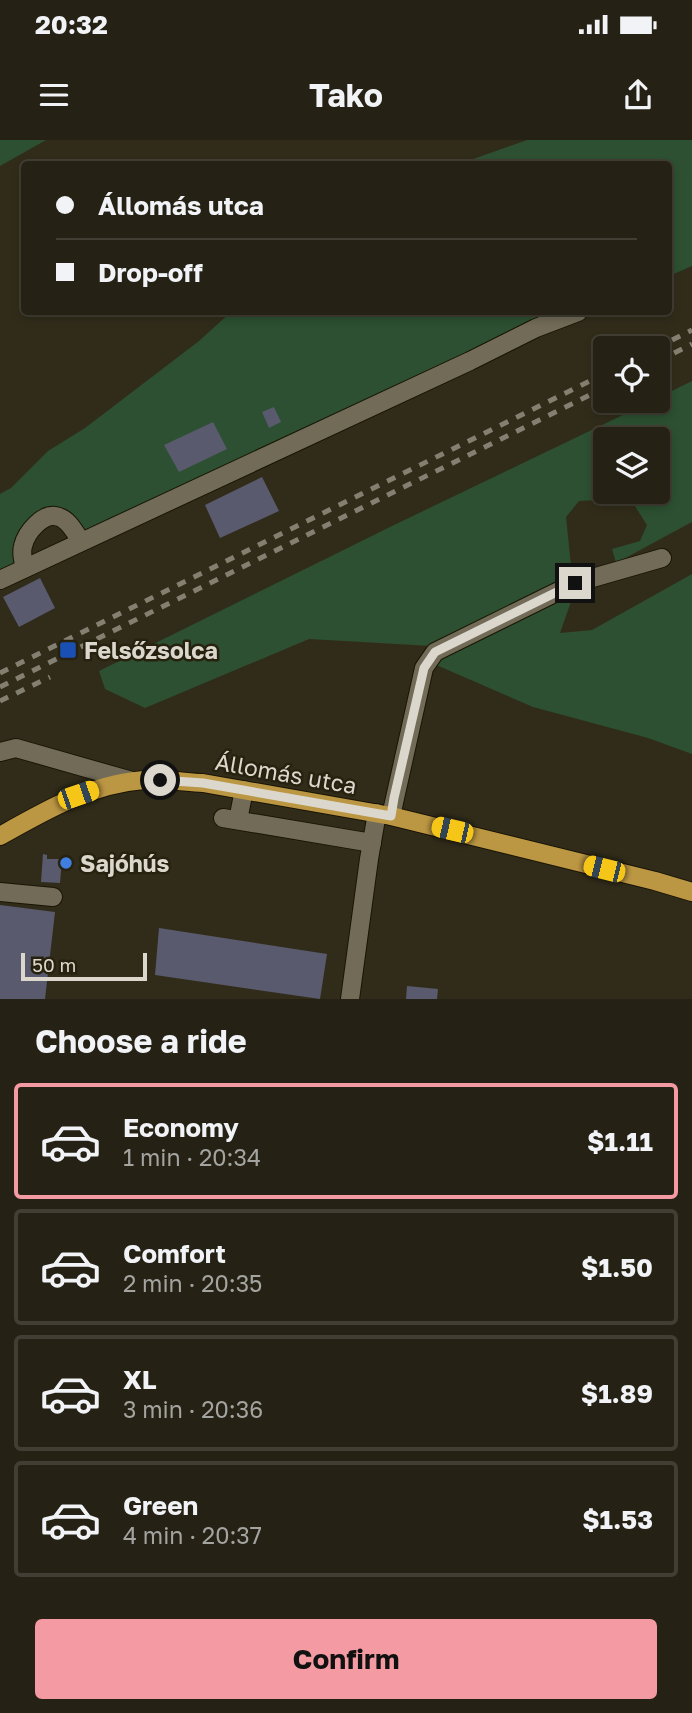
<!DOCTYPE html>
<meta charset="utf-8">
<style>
body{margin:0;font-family:"Golos Text",sans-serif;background:#2d291d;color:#f1f3f6;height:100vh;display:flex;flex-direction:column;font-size:26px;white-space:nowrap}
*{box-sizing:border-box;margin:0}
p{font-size:23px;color:#a3a3a0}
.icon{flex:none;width:38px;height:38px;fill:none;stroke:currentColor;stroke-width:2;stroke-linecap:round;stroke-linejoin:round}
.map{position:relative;height:859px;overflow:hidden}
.side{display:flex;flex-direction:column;background:#252114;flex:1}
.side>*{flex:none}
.hud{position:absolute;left:21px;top:21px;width:651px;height:154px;border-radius:7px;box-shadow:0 4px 10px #0003,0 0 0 2px #423e34;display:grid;align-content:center;height:154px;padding:0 35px;background:#252114}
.tools{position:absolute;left:593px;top:196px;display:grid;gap:14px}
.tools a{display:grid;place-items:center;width:77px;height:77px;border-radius:7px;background:#252114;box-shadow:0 4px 10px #0003,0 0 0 2px #423e34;font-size:35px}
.scale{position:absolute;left:21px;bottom:18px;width:126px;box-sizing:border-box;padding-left:7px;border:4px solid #dbd7cc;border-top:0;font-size:19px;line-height:24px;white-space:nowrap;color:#dbd7cc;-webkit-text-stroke:5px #272210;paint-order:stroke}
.end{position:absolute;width:32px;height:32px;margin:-16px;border:9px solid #dbd7cc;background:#111;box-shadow:0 0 0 4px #111}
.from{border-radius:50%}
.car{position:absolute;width:21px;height:42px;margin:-21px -10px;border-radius:9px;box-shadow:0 0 5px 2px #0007;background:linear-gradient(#f5c518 24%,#345 0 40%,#f5c518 0 76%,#345 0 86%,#f5c518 0)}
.hud b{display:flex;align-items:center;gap:24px;height:66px;font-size:26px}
.hud b+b{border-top:2px solid #423e34}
.hud i{width:18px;height:18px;background:#f1f3f6}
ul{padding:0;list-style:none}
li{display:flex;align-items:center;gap:21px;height:116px;margin:0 14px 10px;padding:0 21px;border:4px solid #423e34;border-radius:7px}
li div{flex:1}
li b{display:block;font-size:26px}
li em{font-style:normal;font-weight:700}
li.selected{border-color:#f49aa2}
li>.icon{width:63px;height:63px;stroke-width:1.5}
h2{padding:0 35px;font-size:32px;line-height:84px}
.action{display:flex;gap:14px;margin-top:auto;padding:14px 35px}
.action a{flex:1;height:80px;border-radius:7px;background:#f49aa2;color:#111;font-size:28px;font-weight:700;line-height:80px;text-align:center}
.status{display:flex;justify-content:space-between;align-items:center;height:49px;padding:0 35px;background:#252114;direction:ltr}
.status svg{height:19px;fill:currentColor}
header{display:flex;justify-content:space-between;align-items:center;height:91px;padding:0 35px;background:#252114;font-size:32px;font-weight:700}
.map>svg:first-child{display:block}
.green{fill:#2c5031}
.building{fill:#595a6d}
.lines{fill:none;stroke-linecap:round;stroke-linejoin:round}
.minor-casing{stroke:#191404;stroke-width:20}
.major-casing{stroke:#191404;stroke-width:20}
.minor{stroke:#716b57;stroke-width:18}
.major{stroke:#bb9643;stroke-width:18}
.rail{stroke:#848071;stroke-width:5;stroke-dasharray:9 9;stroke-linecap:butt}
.route{stroke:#dbd7cc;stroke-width:9}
.transit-dot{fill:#1a4fb4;stroke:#272210;stroke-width:2.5}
.shop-dot{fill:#3f7fe0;stroke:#272210;stroke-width:2.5}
.labels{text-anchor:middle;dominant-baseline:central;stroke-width:5;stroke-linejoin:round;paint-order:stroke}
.poi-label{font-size:23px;font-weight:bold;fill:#dbd7cc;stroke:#272210;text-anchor:start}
.street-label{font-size:23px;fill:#dbd7cc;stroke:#272210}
</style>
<div class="status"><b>20:32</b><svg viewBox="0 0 49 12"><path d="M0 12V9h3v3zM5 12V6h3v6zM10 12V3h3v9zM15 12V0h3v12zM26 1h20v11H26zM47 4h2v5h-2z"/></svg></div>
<header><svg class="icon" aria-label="menu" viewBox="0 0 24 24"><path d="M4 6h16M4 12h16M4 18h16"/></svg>Tako<svg class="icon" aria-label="share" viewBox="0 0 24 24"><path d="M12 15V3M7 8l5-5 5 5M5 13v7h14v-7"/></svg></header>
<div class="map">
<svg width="692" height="859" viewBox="0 0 692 859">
<rect width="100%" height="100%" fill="#312c1a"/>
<g class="green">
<path d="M 0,0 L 46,0 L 0,26 Z"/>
<path d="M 527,0 L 692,0 L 692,126 L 669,136 L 668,24 L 459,24 Z"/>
<path d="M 231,172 L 578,172 L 81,401 L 72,389 L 43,380 L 23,421 L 0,440 L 0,354 L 11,348 L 48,311 L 85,288 L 199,201 Z"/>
<path d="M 692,241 L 692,382 L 616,423 L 612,409 L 640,401 L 647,385 L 631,360 L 619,352 L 658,352 L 658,299 L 606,299 L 606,352 L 610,352 L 598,360 L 579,361 L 566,377 L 572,435 L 431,506 L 309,499 L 145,568 L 105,549 L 99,531 L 392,386 L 652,261 L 658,261 L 658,258 Z"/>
<path d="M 692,434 L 692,614 L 648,598 L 533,567 L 434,524 L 441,516 L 574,453 L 560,493 L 592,490 Z"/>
</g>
<g class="building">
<path d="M 274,267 L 281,282 L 269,288 L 262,272 Z"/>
<path d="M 213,282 L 227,309 L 179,332 L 164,305 Z"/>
<path d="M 262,337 L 279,371 L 220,398 L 205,365 Z"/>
<path d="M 40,438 L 55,468 L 19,487 L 3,457 Z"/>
<path d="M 43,714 L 47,715 L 47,719 L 62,719 L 60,743 L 41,742 Z"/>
<path d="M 0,765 L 55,772 L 45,859 L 0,859 Z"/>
<path d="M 159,788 L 327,814 L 320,859 L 155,835 Z"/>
<path d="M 407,846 L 438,849 L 437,859 L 406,859 Z"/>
</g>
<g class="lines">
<g class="minor-casing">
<g id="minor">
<path d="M 25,428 C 23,421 21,413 23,406 C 26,393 43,371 59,377 C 69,380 75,393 81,401"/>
<path d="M 0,440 L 470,221 L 536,188 L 578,172"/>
<path d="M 0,612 L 16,608 L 132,641"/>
<path d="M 391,676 L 424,528 L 435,512 L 575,443 L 662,418"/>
<path d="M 223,678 L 372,703"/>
<path d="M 238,680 L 244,650"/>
<path d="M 0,752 L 53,757"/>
<path d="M 350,859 L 369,719 L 377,673"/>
</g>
</g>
<g class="major-casing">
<path id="major" d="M 0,696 C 46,670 91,644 144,640 C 164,639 184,642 203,643 L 391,676 L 655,741 L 692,752"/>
</g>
<use href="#minor" class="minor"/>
<use href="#major" class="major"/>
<g class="rail">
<path d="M 656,208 L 692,190"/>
<path d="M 658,221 L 692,204"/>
<path d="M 0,533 L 606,233"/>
<path d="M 0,547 L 606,247"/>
<path d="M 0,561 L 50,537"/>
</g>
</g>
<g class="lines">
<path class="route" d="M 160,640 L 203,643 L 391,676 L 394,658 L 424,528 L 435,512 L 575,443"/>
</g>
<rect class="transit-dot" x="59" y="501" width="18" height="18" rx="3.5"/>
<circle class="shop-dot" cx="66" cy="723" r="7"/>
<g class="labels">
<g class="poi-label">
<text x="84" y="510">Felsőzsolca</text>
<text x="80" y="723">Sajóhús</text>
</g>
<g class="street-label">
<text transform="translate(286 633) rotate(10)">Állomás utca</text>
</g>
</g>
</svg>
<div class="tools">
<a><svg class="icon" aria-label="locate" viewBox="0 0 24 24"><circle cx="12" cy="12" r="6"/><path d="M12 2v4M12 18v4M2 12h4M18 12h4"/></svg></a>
<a><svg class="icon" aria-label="layers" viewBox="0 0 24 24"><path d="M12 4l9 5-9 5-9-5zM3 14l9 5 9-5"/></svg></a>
</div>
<div class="scale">50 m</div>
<i class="end from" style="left:160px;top:640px"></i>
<i class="end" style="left:575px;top:443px"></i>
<i class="car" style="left:78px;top:655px;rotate:71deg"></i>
<i class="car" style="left:452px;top:690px;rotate:283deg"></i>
<i class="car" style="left:604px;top:729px;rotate:284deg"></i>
<div class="hud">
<b><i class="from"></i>Állomás utca</b>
<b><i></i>Drop-off</b>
</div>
</div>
<section class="side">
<h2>Choose a ride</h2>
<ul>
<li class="selected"><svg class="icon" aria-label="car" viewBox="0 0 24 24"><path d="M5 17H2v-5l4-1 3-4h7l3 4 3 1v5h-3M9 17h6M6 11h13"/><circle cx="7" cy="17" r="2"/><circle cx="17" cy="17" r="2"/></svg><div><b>Economy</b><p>1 min · 20:34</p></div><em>$1.11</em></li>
<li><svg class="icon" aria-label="car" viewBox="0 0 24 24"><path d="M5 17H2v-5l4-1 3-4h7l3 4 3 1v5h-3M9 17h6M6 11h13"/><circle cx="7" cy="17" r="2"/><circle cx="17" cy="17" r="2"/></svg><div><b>Comfort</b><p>2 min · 20:35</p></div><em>$1.50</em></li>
<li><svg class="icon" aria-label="car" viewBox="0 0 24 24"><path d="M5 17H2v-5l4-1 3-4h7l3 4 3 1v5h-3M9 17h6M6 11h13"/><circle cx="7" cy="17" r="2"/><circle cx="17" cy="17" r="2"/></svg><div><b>XL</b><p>3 min · 20:36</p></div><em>$1.89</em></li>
<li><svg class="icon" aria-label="car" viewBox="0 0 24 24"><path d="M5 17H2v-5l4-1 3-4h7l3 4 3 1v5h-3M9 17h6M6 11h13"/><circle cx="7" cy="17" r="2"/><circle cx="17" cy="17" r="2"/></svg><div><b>Green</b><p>4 min · 20:37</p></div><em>$1.53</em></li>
</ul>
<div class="action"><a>Confirm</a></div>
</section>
